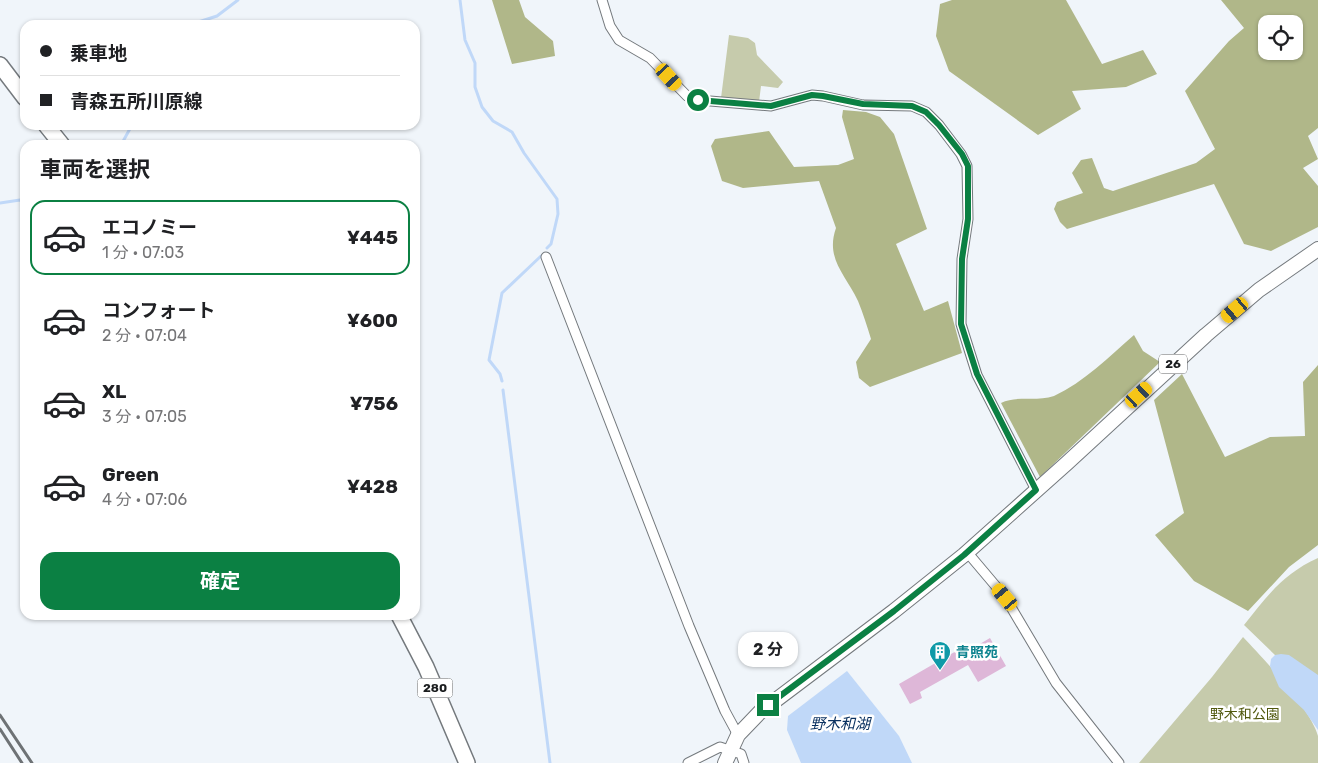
<!DOCTYPE html>
<html lang="ja">
<meta charset="utf-8">
<style>
body{margin:0;font-family:Rubik,"Noto Sans JP",sans-serif;background:#f6f6f6;color:#202124;height:100vh;display:flex;flex-direction:column;font-size:19px;white-space:nowrap}
*{box-sizing:border-box;margin:0}
p{font-size:16px;color:#757577}
.icon{flex:none;width:28px;height:28px;fill:none;stroke:currentColor;stroke-width:2;stroke-linecap:round;stroke-linejoin:round}
.map{position:relative;flex:1;overflow:hidden}
.panel{position:absolute;left:20px;top:140px;width:400px;height:480px;display:flex;flex-direction:column;background:#fff;border-radius:15px;box-shadow:0 1px 4px #0004}
.panel>*{flex:none}
.guide{position:absolute;left:20px;top:20px;width:400px;height:110px;border-radius:15px;box-shadow:0 1px 4px #0004;display:grid;align-content:center;height:110px;padding:0 20px;background:#fff}
.controls{position:absolute;left:1258px;top:15px;display:grid;gap:10px}
.controls a{display:grid;place-items:center;width:45px;height:45px;border-radius:10px;background:#fff;box-shadow:0 1px 4px #0004;font-size:25px}
.end{position:absolute;width:22px;height:22px;margin:-11px;border:6px solid #0b8043;background:#fff;box-shadow:0 0 0 2px #fff}
.from{border-radius:50%}
.bubble{position:absolute;height:35px;border-radius:15px;background:#fff;box-shadow:0 1px 4px #0004;font-size:16px;font-weight:700;line-height:35px;text-align:center}
.car{position:absolute;width:15px;height:30px;margin:-15px -8px;border-radius:6px;box-shadow:0 0 4px 1px #0007;background:linear-gradient(#f5c518 24%,#345 0 40%,#f5c518 0 76%,#345 0 86%,#f5c518 0)}
.guide b{display:flex;align-items:center;gap:18px;height:48px;font-size:19px}
.guide b+b{border-top:1px solid #e0e0e0}
.guide i{width:12px;height:12px;background:#202124}
ul{padding:0;list-style:none}
li{display:flex;align-items:center;gap:15px;height:75px;margin:0 10px 8px;padding:0 10px;border:2px solid transparent;border-radius:15px}
li div{flex:1}
li b{display:block;font-size:19px}
li em{font-style:normal;font-weight:700}
li.active{border-color:#0b8043}
li>.icon{width:45px;height:45px;stroke-width:1.5}
h2{padding:0 20px;font-size:22px;line-height:60px}
.action{display:flex;gap:10px;margin-top:auto;padding:10px 20px}
.action a{flex:1;height:58px;border-radius:15px;background:#0b8043;color:#fff;font-size:20px;font-weight:700;line-height:58px;text-align:center}
.map>svg:first-child{display:block}
.green{fill:#c6cbac}
.forest{fill:#b0b789;fill-rule:evenodd}
.water{fill:#c0d8f8}
.lines{fill:none;stroke-linecap:round;stroke-linejoin:round}
.stream{stroke:#c0d8f8;stroke-width:3}
.building{fill:#deb7d8}
.minor-casing{stroke:#74797d;stroke-width:11}
.primary-casing{stroke:#74797d;stroke-width:16}
.trunk-casing{stroke:#74797d;stroke-width:18}
.minor{stroke:#fff;stroke-width:9}
.primary{stroke:#fff;stroke-width:14}
.trunk{stroke:#fff;stroke-width:15}
.rail{stroke:#6e7275;stroke-width:3}
.route{stroke:#0b8043;stroke-width:6}
.labels{text-anchor:middle;dominant-baseline:central;stroke-width:5;stroke-linejoin:round;paint-order:stroke}
.shield{fill:#fff;stroke:#5f6162;stroke-width:1}
.shield-label{font-size:12px;font-weight:bold;fill:#1b1d1f}
.culture-label{font-size:14px;font-weight:bold;fill:#0d838f;stroke:#fff;text-anchor:start}
.park-label{font-size:14px;fill:#50580d;stroke:#fff}
.water-label{font-size:15px;font-style:italic;fill:#0b3261;stroke:#fff}
</style>
<div class="map">
<svg width="1318" height="763" viewBox="0 0 1318 763">
<rect width="100%" height="100%" fill="#f0f5fa"/>
<g class="green">
<path d="M 729,35 L 748,38 L 755,43 L 757,55 L 783,82 L 778,88 L 761,86 L 759,102 L 721,98 Z"/>
<path d="M 1318,558 L 1318,677 L 1275,655 L 1244,625 C 1267,596 1284,573 1318,558 Z"/>
<path d="M 1243,637 C 1263,658 1311,709 1318,736 C 1318,744 1318,754 1318,763 L 1139,763 L 1212,677 Z"/>
</g>
<g class="forest">
<path d="M 492,0 L 519,0 L 525,17 L 553,41 L 555,56 L 512,64 Z"/>
<path d="M 952,0 L 1066,0 L 1102,64 L 1143,50 L 1157,74 L 1126,87 L 1072,91 L 1081,109 L 1038,135 L 949,71 L 936,36 L 940,4 Z"/>
<path d="M 1221,0 L 1318,0 L 1318,128 L 1308,136 L 1318,159 L 1303,168 L 1318,186 L 1318,227 L 1271,251 L 1244,244 L 1214,184 L 1067,229 L 1060,222 L 1054,209 L 1057,202 L 1083,193 L 1072,173 L 1081,160 L 1092,158 L 1104,188 L 1113,191 L 1196,163 L 1215,149 L 1185,91 L 1229,41 L 1244,28 ZM 1266,24 L 1294,24 L 1294,51 L 1266,51 Z"/>
<path d="M 843,110 L 866,112 L 880,117 L 894,134 L 927,229 L 896,244 L 924,311 L 948,301 L 962,353 L 870,387 L 859,378 L 856,362 L 871,339 C 867,326 863,313 858,301 C 846,275 825,259 836,228 L 819,181 L 743,188 L 722,181 L 711,146 L 715,139 L 769,131 L 794,167 L 838,165 L 854,159 L 842,117 Z"/>
<path d="M 1134,335 L 1143,351 L 1160,362 L 1040,477 L 1001,403 C 1017,395 1037,402 1054,396 C 1084,382 1109,357 1134,335 Z"/>
<path d="M 1318,365 L 1318,545 L 1289,567 L 1248,611 L 1194,581 L 1155,535 L 1184,513 L 1154,400 L 1182,374 L 1225,457 L 1270,437 L 1305,436 L 1303,382 Z"/>
</g>
<g class="water">
<path d="M 1281,654 L 1289,655 L 1318,675 L 1318,730 L 1304,710 L 1279,687 L 1270,666 L 1271,659 L 1275,655 Z"/>
<path d="M 847,671 L 899,736 L 912,763 L 801,763 L 787,730 L 788,716 Z"/>
</g>
<g class="lines">
<g class="stream">
<path d="M 460,0 L 465,40 L 475,63 L 475,87 L 482,107 L 493,121 L 512,132 L 524,153 L 557,199 L 558,214 L 551,244 L 547,248"/>
<path d="M 189,25 L 217,16 L 238,0"/>
<path d="M 121,145 L 132,125"/>
<path d="M 0,203 L 20,200 L 25,202"/>
<path d="M 502,381 L 500,374 L 489,360 L 502,293 L 541,256"/>
<path d="M 503,390 L 550,763"/>
</g>
</g>
<path class="building" d="M 990,638 L 1006,666 L 978,682 L 968,665 L 920,692 L 922,698 L 910,704 L 899,684 L 958,650 L 961,655 Z"/>
<g class="lines">
<g class="minor-casing">
<g id="minor">
<path d="M 602,0 L 610,26 L 619,40 L 650,58 L 687,96 L 698,100 L 771,106 L 812,95 L 823,96 L 863,105 L 912,106 L 926,112 L 939,125 L 961,154 L 967,166 L 968,219 L 962,259 L 961,324 L 977,375 L 1036,490"/>
<path d="M 546,257 L 689,626 L 725,711 L 738,735"/>
<path d="M 967,552 L 1005,597 L 1056,683 L 1119,763"/>
<path d="M 688,763 L 720,747 L 741,754 L 744,763"/>
</g>
</g>
<g class="primary-casing">
<path id="primary" d="M 725,763 L 738,735 L 760,712 L 894,611 L 964,555 L 1067,463 L 1206,335 L 1259,290 L 1318,249"/>
</g>
<g class="trunk-casing">
<g id="trunk">
<path d="M 0,65 L 25,98"/>
<path d="M 46,125 L 62,145"/>
<path d="M 399,615 L 426,667 L 467,763"/>
</g>
</g>
<use href="#minor" class="minor"/>
<use href="#primary" class="primary"/>
<use href="#trunk" class="trunk"/>
<g class="rail">
<path d="M 0,715 L 32,763"/>
<path d="M 0,729 L 22,763"/>
</g>
</g>
<g class="lines">
<path class="route" d="M 698,100 L 771,106 L 812,95 L 823,96 L 863,104 L 912,106 L 926,112 L 939,125 L 962,154 L 968,166 L 968,219 L 962,259 L 961,324 L 977,374 L 1036,490 L 964,555 L 894,611 L 768,705"/>
</g>
<defs>
<g id="building-pin" transform="scale(1.125)"><path d="M0 17L-7.5 6A9.5 9.5 0 1 1 7.5 6Z" fill="#0f9aa8" stroke="#fff"/><path d="M-4-6H4V6H1V3H-1V6H-4ZM-2.5-4.3h1.7v1.8h-1.7ZM.8-4.3h1.7v1.8H.8ZM-2.5-1h1.7V.8h-1.7ZM.8-1h1.7V.8H.8Z" fill="#fff"/></g>
</defs>
<g fill-rule="evenodd">
<use href="#building-pin" x="940" y="652"/>
</g>
<g class="labels">
<g class="shield">
<rect x="1159" y="354.5" width="28" height="19" rx="4"/>
<rect x="417.5" y="678.5" width="35" height="19" rx="4"/>
</g>
<g class="shield-label">
<text x="1173" y="364">26</text>
<text x="435" y="688">280</text>
</g>
<g class="culture-label">
<text x="956" y="652">青照苑</text>
</g>
<g class="park-label">
<text x="1245" y="714">野木和公園</text>
</g>
<g class="water-label">
<text x="840" y="724">野木和湖</text>
</g>
</g>
</svg>
<div class="controls">
<a><svg class="icon" aria-label="locate" viewBox="0 0 24 24"><circle cx="12" cy="12" r="6"/><path d="M12 2v4M12 18v4M2 12h4M18 12h4"/></svg></a>
</div>
<i class="end from" style="left:698px;top:100px"></i>
<i class="end" style="left:768px;top:705px"></i>
<div class="bubble" style="left:738px;top:632px;width:60px">2 分</div>
<i class="car" style="left:669px;top:77px;rotate:138deg"></i>
<i class="car" style="left:1235px;top:310px;rotate:230deg"></i>
<i class="car" style="left:1139px;top:395px;rotate:48deg"></i>
<i class="car" style="left:1005px;top:597px;rotate:320deg"></i>
<div class="guide">
<b><i class="from"></i>乗車地</b>
<b><i></i>青森五所川原線</b>
</div>
<section class="panel">
<h2>車両を選択</h2>
<ul>
<li class="active"><svg class="icon" aria-label="car" viewBox="0 0 24 24"><path d="M5 17H2v-5l4-1 3-4h7l3 4 3 1v5h-3M9 17h6M6 11h13"/><circle cx="7" cy="17" r="2"/><circle cx="17" cy="17" r="2"/></svg><div><b>エコノミー</b><p>1 分 · 07:03</p></div><em>¥445</em></li>
<li><svg class="icon" aria-label="car" viewBox="0 0 24 24"><path d="M5 17H2v-5l4-1 3-4h7l3 4 3 1v5h-3M9 17h6M6 11h13"/><circle cx="7" cy="17" r="2"/><circle cx="17" cy="17" r="2"/></svg><div><b>コンフォート</b><p>2 分 · 07:04</p></div><em>¥600</em></li>
<li><svg class="icon" aria-label="car" viewBox="0 0 24 24"><path d="M5 17H2v-5l4-1 3-4h7l3 4 3 1v5h-3M9 17h6M6 11h13"/><circle cx="7" cy="17" r="2"/><circle cx="17" cy="17" r="2"/></svg><div><b>XL</b><p>3 分 · 07:05</p></div><em>¥756</em></li>
<li><svg class="icon" aria-label="car" viewBox="0 0 24 24"><path d="M5 17H2v-5l4-1 3-4h7l3 4 3 1v5h-3M9 17h6M6 11h13"/><circle cx="7" cy="17" r="2"/><circle cx="17" cy="17" r="2"/></svg><div><b>Green</b><p>4 分 · 07:06</p></div><em>¥428</em></li>
</ul>
<div class="action"><a>確定</a></div>
</section>
</div>
